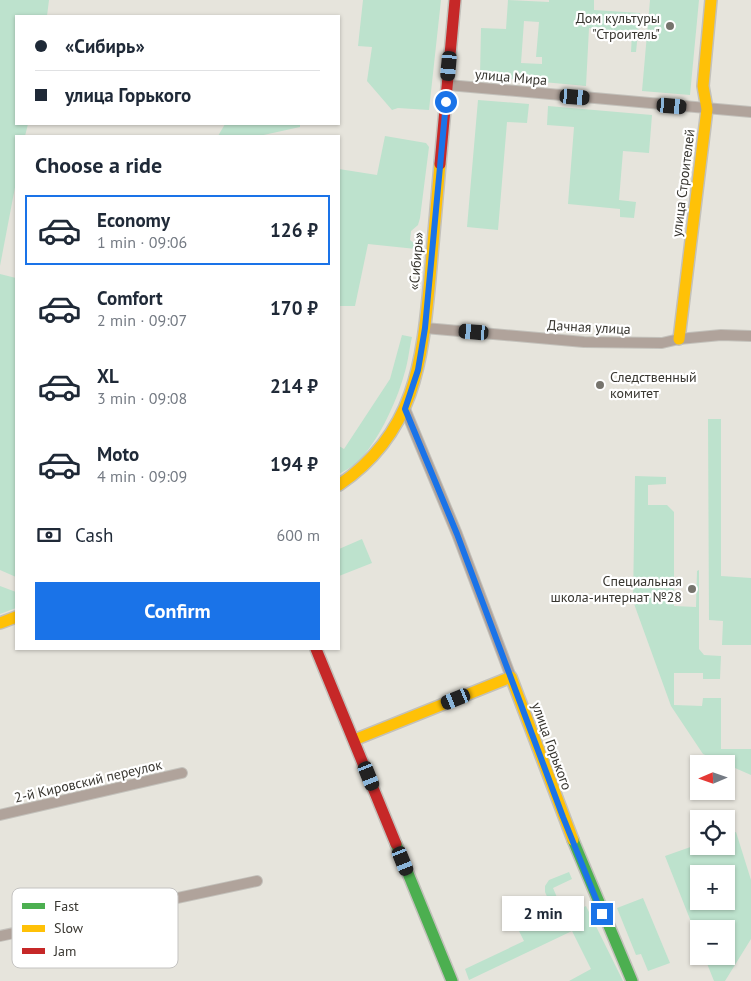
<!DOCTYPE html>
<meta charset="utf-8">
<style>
body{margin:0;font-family:"PT Sans",sans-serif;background:#f2f2f3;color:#1f2937;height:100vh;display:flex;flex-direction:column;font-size:19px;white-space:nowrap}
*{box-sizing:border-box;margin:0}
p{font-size:16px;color:#747a83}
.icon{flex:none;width:28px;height:28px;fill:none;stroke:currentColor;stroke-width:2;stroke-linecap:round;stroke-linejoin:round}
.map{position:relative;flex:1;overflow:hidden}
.side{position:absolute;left:15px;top:135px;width:325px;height:515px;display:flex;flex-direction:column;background:#fff;border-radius:0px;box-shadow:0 1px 4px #0004}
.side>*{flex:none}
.guide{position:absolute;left:15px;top:15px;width:325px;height:110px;border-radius:0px;box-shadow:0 1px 4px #0004;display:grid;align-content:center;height:110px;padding:0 20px;background:#fff}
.needle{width:32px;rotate:268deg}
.tools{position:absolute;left:690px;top:755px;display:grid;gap:10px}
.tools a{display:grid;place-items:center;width:45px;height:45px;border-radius:0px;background:#fff;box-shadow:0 1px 4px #0004;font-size:25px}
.end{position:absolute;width:22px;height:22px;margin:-11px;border:6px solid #1a73e8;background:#fff;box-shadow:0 0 0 2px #fff}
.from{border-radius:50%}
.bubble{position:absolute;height:35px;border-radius:0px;background:#fff;box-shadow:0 1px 4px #0004;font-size:16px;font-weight:800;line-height:35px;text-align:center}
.car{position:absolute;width:15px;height:30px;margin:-15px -8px;border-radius:6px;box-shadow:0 0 4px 1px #0007;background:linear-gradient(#222 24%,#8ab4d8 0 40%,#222 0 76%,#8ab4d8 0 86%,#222 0)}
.guide b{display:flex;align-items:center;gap:18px;height:48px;font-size:19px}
.guide b+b{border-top:1px solid #e0e1e3}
.guide i{width:12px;height:12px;background:#1f2937}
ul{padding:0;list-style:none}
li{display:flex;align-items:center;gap:15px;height:70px;margin:0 10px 8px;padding:0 10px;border:2px solid transparent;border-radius:0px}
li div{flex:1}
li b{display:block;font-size:19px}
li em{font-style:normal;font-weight:800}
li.selected{border-color:#1a73e8}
li>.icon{width:45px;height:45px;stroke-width:1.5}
h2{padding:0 20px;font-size:22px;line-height:60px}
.pay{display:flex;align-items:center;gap:12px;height:55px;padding:0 20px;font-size:19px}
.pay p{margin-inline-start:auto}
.cta{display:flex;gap:10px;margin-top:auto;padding:10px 20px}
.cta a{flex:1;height:58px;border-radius:0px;background:#1a73e8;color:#fff;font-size:20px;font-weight:800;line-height:58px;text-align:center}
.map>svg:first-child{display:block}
.green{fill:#bde2cd;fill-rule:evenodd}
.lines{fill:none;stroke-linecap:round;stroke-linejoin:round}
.street-casing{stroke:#c3c1bb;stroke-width:12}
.fast-casing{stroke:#c3c1bb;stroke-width:14}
.slow-casing{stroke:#c3c1bb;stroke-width:14}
.jam-casing{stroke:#c3c1bb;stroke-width:14}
.street{stroke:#b0a39b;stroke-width:10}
.fast{stroke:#4caf50;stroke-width:11}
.slow{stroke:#ffc107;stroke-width:11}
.jam{stroke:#c62828;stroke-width:11}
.route{stroke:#1a73e8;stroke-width:6}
.poi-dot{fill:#76746d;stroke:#fff;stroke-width:2}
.labels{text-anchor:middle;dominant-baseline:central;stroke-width:4.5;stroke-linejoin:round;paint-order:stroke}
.poi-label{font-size:14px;fill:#393731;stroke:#fff;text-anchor:end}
.street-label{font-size:14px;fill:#393731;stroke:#fff}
.key{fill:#fff;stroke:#c4c3c1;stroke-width:1}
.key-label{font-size:14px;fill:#393731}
</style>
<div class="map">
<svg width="751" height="981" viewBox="0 0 751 981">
<rect width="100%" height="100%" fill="#e6e4dc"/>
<g class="green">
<path d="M 0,0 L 49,0 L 47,16 L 16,16 L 16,124 L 28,124 L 25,136 L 16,136 L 16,182 L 0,266 Z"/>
<path d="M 363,0 L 441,0 L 429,110 L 398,108 L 392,110 L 367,81 L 372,47 L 358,46 Z"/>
<path d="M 508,0 L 549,2 L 549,0 L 594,0 L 594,10 L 640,13 L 636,52 L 631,52 L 632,33 L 589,28 L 586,86 L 480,76 L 481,28 L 506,29 ZM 524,21 L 539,22 L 536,57 L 542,57 L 542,64 L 521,63 Z"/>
<path d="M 650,0 L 699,0 L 690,95 L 642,91 Z"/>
<path d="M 478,100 L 529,104 L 527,123 L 507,122 L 498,230 L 467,227 Z"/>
<path d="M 548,106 L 652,115 L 649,153 L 623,151 L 619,200 L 636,202 L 634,218 L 620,217 L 620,209 L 568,204 L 574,127 L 547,125 Z"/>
<path d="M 225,124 L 300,124 L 300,127 L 259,136 L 218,136 Z"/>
<path d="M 385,136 L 426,143 L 429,147 L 420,218 L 418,225 L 411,231 L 410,240 L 417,246 L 416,249 L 368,244 L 355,306 L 339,306 L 339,169 L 377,175 Z"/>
<path d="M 0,274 L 16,278 L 16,577 L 0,570 Z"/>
<path d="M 402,335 L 412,337 C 409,350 408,363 404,375 C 397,401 376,447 355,464 C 350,468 344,471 339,474 L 339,446 L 344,449 L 390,379 Z"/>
<path d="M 708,419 L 721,419 L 721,576 L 751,578 L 751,645 L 722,645 L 723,621 L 709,620 Z"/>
<path d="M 635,476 L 666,477 L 666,484 L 648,485 L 648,505 L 667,505 L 674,512 L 674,606 L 696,607 L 697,571 L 699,570 L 699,649 L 704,655 L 721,656 L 720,679 L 703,679 L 703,673 L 674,673 L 674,705 L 702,706 L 703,698 L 721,698 L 721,749 L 751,749 L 751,775 L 703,754 L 671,706 L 633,601 Z"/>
<path d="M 362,539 L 372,563 L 339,576 L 339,549 Z"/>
<path d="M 0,586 L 16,592 L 16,608 L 0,614 Z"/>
<path d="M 736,832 L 751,880 L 751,939 L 725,981 L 714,981 L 704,956 L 726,956 L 726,929 L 699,929 L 699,942 L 665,856 L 699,844 L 699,846 L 726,846 L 726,835 ZM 699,874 L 726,874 L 726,901 L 699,901 Z"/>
<path d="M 569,872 L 572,879 L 553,888 L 565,916 L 586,906 L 623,981 L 569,981 L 591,969 L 572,931 L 469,980 L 465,969 L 524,941 L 519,931 L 544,922 L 537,908 L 543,905 L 551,922 L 557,919 L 545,892 L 545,886 L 549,880 Z"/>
<path d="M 643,898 L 670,963 L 648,971 L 641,954 L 636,955 L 617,908 Z"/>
</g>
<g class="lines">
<g class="street-casing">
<g id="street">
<path d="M 448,85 L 751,112"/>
<path d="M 425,328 L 584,342 L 662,343 L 679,339 L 721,335 L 751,336"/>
<path d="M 405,409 L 457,534 L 511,677"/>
<path d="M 0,815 L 182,773"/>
<path d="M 0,936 L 257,881"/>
</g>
</g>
<g class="fast-casing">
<g id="fast">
<path d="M 573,840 L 632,981"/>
<path d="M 396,844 L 452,981"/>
</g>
</g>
<g class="slow-casing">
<g id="slow">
<path d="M 679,339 L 707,109 L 703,86 L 711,0"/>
<path d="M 339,485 C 415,433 422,363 430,278 C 433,240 437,202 440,164"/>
<path d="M 0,623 L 16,617"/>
<path d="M 354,740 L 511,677 L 573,840"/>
</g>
</g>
<g class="jam-casing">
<g id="jam">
<path d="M 440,164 L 455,0"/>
<path d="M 316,649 L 396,844"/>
</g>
</g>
<use href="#street" class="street"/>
<use href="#fast" class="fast"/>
<use href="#slow" class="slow"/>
<use href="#jam" class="jam"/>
</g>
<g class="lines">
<path class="route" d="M 446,102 L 425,328 L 418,370 L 405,409 L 457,534 L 563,817 L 602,914"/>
</g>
<g class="poi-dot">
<circle cx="670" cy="26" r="5"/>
<circle cx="600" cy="385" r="5"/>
<circle cx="692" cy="589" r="5"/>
</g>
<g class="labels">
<g class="poi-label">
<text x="660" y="18">Дом культуры<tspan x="660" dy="16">"Строитель"</tspan></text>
<text x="610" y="377" text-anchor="start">Следственный<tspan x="610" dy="16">комитет</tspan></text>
<text x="682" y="581">Специальная<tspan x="682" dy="16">школа-интернат №28</tspan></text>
</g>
<g class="street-label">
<text transform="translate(511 77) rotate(5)">улица Мира</text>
<text transform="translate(683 183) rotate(-83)">улица Строителей</text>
<text transform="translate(416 261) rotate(-85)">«Сибирь»</text>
<text transform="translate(589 327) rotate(3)">Дачная улица</text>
<text transform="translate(552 746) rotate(70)">улица Горького</text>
<text transform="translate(88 781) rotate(-13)">2-й Кировский переулок</text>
</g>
</g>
<rect x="12" y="888" width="166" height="80" rx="8" class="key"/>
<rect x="22" y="903" width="23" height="6" fill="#4caf50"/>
<rect x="22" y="925" width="23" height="7" fill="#ffc107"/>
<rect x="22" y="948" width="23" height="6" fill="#c62828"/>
<g class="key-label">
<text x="54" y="911">Fast</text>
<text x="54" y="933">Slow</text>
<text x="54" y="956">Jam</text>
</g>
</svg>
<div class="tools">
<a><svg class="needle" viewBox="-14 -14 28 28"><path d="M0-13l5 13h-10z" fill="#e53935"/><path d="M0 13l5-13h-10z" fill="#747a83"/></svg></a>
<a><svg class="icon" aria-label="locate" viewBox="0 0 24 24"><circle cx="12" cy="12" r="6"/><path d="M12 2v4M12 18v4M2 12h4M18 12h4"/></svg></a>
<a>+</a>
<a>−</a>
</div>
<i class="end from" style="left:446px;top:102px"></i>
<i class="end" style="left:602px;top:914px"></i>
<div class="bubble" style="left:502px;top:896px;width:82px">2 min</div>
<i class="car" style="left:449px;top:66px;rotate:185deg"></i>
<i class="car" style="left:575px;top:97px;rotate:95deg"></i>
<i class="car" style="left:672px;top:106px;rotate:95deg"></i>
<i class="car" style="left:474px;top:332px;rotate:275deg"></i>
<i class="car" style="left:456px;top:699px;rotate:248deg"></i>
<i class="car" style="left:369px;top:776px;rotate:158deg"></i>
<i class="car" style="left:403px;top:861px;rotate:158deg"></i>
<div class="guide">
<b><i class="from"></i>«Сибирь»</b>
<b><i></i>улица Горького</b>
</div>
<section class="side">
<h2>Choose a ride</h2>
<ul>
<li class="selected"><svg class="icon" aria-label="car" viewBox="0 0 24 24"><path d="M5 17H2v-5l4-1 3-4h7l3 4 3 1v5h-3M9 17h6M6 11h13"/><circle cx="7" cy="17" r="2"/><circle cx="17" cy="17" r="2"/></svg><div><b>Economy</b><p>1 min · 09:06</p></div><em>126 ₽</em></li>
<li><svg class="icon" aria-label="car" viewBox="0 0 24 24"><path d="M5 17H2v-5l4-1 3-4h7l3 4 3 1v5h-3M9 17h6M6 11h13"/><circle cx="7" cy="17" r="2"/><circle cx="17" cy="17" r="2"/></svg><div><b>Comfort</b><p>2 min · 09:07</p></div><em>170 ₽</em></li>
<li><svg class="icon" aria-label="car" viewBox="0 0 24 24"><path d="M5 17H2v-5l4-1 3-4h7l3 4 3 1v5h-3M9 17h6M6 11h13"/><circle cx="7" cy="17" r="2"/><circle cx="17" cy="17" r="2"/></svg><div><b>XL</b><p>3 min · 09:08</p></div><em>214 ₽</em></li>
<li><svg class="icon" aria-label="car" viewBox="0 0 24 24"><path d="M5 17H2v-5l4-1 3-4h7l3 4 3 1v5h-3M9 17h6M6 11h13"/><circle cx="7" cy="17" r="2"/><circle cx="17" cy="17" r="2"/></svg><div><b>Moto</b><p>4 min · 09:09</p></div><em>194 ₽</em></li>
</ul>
<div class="pay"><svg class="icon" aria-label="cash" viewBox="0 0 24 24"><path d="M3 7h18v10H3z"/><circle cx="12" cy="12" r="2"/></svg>Cash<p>600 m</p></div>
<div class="cta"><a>Confirm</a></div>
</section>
</div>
